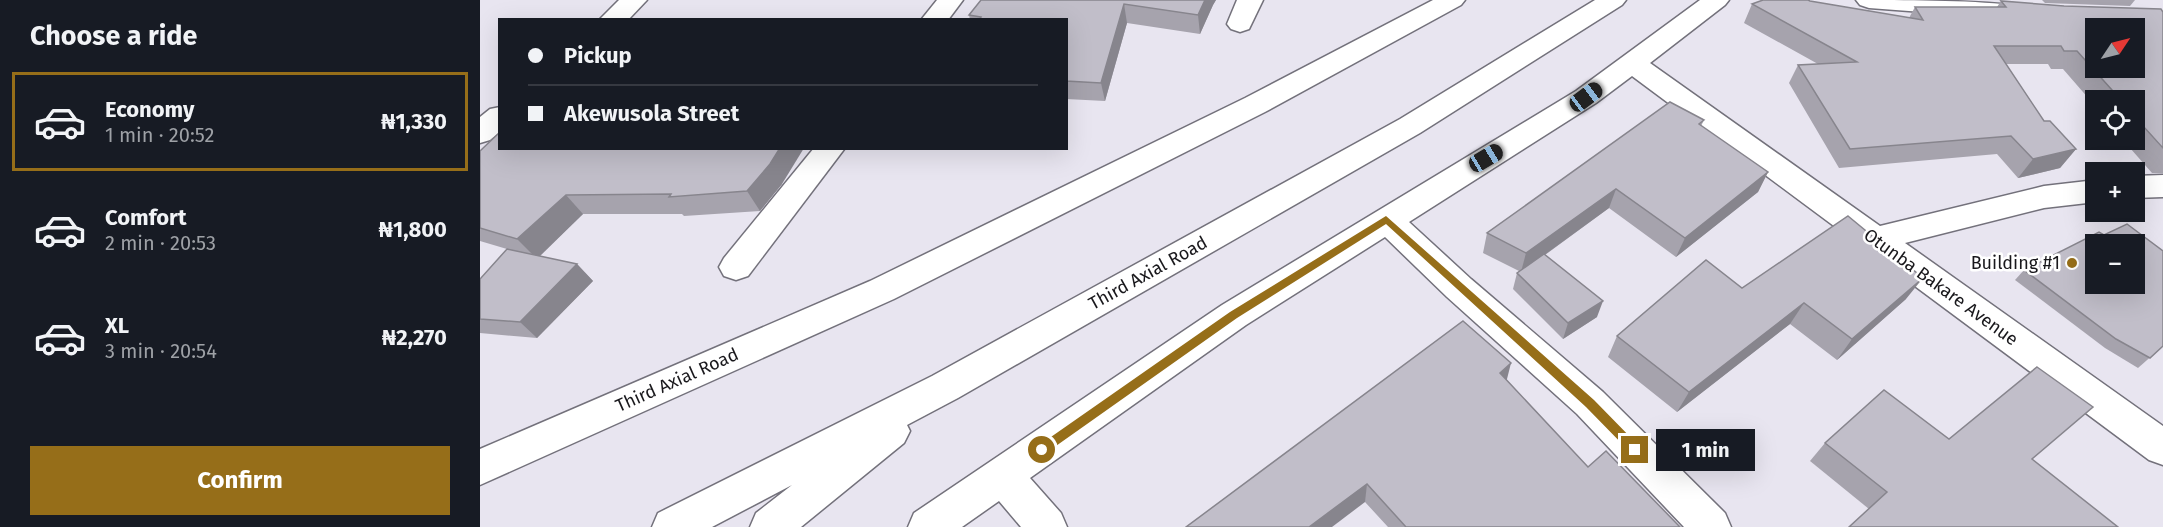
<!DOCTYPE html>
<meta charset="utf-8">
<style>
body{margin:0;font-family:"Fira Sans",sans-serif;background:#20242c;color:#f1f3f6;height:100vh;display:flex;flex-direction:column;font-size:22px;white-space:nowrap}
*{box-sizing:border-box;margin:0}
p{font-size:20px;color:#9ea1a6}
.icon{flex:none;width:33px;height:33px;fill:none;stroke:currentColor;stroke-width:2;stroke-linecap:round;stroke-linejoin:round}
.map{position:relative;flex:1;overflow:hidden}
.sheet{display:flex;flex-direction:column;background:#171b24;width:480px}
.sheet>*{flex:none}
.top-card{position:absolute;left:18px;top:18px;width:570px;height:132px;border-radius:0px;box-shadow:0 6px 24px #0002;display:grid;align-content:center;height:132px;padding:0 30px;background:#171b24}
.needle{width:39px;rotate:55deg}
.buttons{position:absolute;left:1605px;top:18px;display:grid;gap:12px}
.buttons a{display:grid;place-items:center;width:60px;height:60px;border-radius:0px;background:#171b24;box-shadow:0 6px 24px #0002;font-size:30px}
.end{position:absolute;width:27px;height:27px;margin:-14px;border:8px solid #966e19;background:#fff;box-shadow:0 0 0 3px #fff}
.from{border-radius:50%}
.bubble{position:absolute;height:42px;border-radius:0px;background:#171b24;box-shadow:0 6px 24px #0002;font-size:20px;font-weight:700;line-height:42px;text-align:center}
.car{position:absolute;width:18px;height:36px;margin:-18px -9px;border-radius:8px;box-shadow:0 0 4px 2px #0007;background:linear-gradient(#222 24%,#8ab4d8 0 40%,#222 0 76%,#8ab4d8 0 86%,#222 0)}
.top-card b{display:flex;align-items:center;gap:21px;height:57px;font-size:22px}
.top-card b+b{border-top:2px solid #363941}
.top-card i{width:15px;height:15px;background:#f1f3f6}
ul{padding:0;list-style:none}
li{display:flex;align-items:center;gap:18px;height:99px;margin:0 12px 9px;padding:0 18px;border:3px solid transparent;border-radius:0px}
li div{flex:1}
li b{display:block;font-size:22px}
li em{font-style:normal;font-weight:700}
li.current{border-color:#966e19}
li>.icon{width:54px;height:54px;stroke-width:1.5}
h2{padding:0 30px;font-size:27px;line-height:72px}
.cta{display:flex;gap:12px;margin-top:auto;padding:12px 30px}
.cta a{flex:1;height:69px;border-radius:0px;background:#966e19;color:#fff;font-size:24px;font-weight:700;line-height:69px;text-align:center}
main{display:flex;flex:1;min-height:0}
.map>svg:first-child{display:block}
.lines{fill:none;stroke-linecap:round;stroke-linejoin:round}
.minor-casing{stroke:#73717b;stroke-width:3}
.motorway-casing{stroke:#73717b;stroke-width:3}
.minor{fill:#fff;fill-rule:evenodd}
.motorway{fill:#fff;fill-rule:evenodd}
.wall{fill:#a6a3ad}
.shaded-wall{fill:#87858d}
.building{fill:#c1bec9;stroke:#87858d;stroke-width:1.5;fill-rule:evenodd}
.route{fill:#966e19}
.poi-dot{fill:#966e19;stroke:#fff;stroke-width:2}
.labels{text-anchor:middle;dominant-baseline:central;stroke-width:5;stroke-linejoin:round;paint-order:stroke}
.poi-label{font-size:18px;fill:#19181c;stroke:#fff;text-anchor:end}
.street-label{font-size:18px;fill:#19181c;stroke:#fff}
</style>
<main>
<section class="sheet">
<h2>Choose a ride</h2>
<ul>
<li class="current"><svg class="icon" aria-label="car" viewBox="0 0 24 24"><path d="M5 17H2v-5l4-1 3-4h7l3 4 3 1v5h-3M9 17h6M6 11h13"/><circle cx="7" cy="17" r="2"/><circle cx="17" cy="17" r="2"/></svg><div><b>Economy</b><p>1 min · 20:52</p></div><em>₦1,330</em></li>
<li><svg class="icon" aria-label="car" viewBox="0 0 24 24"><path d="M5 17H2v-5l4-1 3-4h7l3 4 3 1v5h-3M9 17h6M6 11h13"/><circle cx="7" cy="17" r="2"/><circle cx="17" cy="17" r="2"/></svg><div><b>Comfort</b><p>2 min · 20:53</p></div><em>₦1,800</em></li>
<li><svg class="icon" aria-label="car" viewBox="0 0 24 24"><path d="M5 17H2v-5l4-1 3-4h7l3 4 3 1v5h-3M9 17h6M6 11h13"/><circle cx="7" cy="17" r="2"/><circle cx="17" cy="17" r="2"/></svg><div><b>XL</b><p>3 min · 20:54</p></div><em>₦2,270</em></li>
</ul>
<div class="cta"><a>Confirm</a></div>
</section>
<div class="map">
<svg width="1683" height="527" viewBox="0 0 1683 527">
<rect width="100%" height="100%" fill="#e8e5f0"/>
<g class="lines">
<g class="minor-casing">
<g id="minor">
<path d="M 139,0 L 167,0 L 148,20 L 119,20 Z"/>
<path d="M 457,0 L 483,0 L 468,20 L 441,20 Z"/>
<path d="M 757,0 L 783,0 L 769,29 L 760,32 L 751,29 L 747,24 Z"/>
<path d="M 1220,0 L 1249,0 L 1245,5 L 1170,63 L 1400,226 L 1564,186 L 1616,180 L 1616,202 L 1564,208 L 1425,243 L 1683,426 L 1683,465 L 1669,460 L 1152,76 L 1116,103 L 929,222 L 991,279 L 1123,392 L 1245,513 L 1251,527 L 1204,527 L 1097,414 L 967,297 L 905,237 L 766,325 L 550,478 L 581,513 L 587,527 L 541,527 L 519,501 L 482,527 L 428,527 L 434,513 L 742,305 L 1096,91 Z"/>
<path d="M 1376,0 C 1422,0 1488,0 1531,5 L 1535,10 L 1531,15 L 1522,18 L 1389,8 L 1380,5 Z"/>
<path d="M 20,107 L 20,132 L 10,140 L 0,143 L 0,117 L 10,109 Z"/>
<path d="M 334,148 L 365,148 L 268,276 L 256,280 L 244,276 L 239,267 L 244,258 Z"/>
<path d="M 1683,175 L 1683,197 L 1654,198 L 1654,176 Z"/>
</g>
</g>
<g class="motorway-casing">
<g id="motorway">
<path d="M 953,0 L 985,0 L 981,5 L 785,112 L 414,299 L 0,485 L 0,449 L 390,281 L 765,98 Z"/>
<path d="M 1115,0 L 1146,0 L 1142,5 L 940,133 L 478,398 L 427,425 L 430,431 L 424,443 L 321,527 L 270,527 L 276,513 L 312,485 L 232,527 L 172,527 L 178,513 L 452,376 L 920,119 Z"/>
</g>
</g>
<use href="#minor" class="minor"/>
<use href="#motorway" class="motorway"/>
</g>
<g class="wall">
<path d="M 501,0 L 736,0 L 733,5 L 720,34 L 647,23 L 625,101 L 586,99 L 586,20 L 490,20 L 489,15 Z"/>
<path d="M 1562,0 L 1655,0 L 1650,6 L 1565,3 Z"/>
<path d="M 1521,1 L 1584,6 L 1683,12 L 1683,173 L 1672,173 L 1643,140 L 1654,140 L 1654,100 L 1616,100 L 1616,107 L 1583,69 L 1571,69 L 1568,64 L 1526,64 L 1564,121 L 1596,149 L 1580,168 L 1538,178 L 1517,154 L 1359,168 L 1309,83 L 1318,65 L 1338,64 L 1264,23 L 1272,4 L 1429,18 L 1435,7 L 1517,7 Z"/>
<path d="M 1224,120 L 1221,126 L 1288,172 L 1278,192 L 1196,257 L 1129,208 L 1065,255 L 1117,317 L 1083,339 L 1033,289 L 1037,273 L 1039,271 L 1003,253 L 1007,233 Z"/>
<path d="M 0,151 L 302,184 L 280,211 L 204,216 L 202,214 L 103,214 L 59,256 L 97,264 L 113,281 L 57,338 L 0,333 L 0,279 L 27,249 L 0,241 Z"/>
<path d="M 1544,270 L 1683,346 L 1658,368 L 1625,348 L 1535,280 Z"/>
<path d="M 1262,288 L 1426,299 L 1357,360 L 1310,324 L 1197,412 L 1128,357 L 1137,336 Z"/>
<path d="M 1027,380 L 1108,467 L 1200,527 L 908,527 L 885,502 L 706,527 Z"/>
<path d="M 1469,439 L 1552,459 L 1389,509 L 1330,461 L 1345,443 Z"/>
</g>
<g class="shaded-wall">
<path d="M 725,0 L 736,0 L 733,5 L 720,34 L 718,15 Z"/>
<path d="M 644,4 L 647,23 L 625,101 L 621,83 Z"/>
<path d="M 300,148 L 324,148 L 302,184 L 280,211 L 267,191 Z"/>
<path d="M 1596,149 L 1580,168 L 1538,178 L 1553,159 Z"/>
<path d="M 1288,172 L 1278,192 L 1196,257 L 1205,238 Z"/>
<path d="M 1136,189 L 1129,208 L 1041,272 L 1046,253 Z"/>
<path d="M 86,195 L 103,214 L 57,259 L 37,239 Z"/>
<path d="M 97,264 L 113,281 L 57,338 L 40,322 Z"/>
<path d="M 1443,278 L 1426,299 L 1357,360 L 1372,339 Z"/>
<path d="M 1123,301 L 1117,317 L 1083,339 L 1088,323 Z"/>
<path d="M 1324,303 L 1310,324 L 1197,412 L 1209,392 Z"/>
<path d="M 1031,363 L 1026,383 L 1020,373 Z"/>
<path d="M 887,484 L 885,502 L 852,527 L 829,527 Z"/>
</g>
<g class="building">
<path d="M 501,0 L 725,0 L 718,15 L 644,4 L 621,83 L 586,81 L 586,20 L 499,20 L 501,17 L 489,15 Z"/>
<path d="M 1283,0 L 1328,0 L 1330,1 L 1443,20 L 1435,7 L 1526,7 L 1521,1 L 1584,6 L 1681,9 L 1683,12 L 1683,148 L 1654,116 L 1654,100 L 1641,100 L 1597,51 L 1584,51 L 1581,46 L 1514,46 L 1564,121 L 1570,121 L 1596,149 L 1553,159 L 1531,136 L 1370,149 L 1318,65 L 1377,62 L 1272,4 ZM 1616,28 L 1654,28 L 1654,68 L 1616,68 Z"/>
<path d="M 1190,102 L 1224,120 L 1219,124 L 1288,172 L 1205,238 L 1136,189 L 1046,253 L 1007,233 Z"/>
<path d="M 20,132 L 20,148 L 300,148 L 290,164 L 267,191 L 189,197 L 191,194 L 86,195 L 37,239 L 0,228 L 0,151 Z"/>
<path d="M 1368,216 L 1443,278 L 1372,339 L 1324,303 L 1209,392 L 1137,336 L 1226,260 L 1262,288 Z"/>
<path d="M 1647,224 L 1683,251 L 1683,346 L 1670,358 L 1636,339 L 1544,270 L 1619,232 L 1624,235 ZM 1616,244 L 1654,244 L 1654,284 L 1616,284 Z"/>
<path d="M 27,249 L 97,264 L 40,322 L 0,319 L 0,279 Z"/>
<path d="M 1064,254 L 1123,301 L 1088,323 L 1037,273 Z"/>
<path d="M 983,321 L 1031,363 L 1020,373 L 1108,467 L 1126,451 L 1200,527 L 926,527 L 887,484 L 829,527 L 706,527 Z"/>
<path d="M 1557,367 L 1613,407 L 1552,459 L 1638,527 L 1369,527 L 1407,492 L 1345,443 L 1404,390 L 1469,439 Z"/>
</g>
<path class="route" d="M 906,216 L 1114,400 L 1159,446 L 1159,453 L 1151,453 L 1106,407 L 906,224 L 757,318 L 566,453 L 558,453 L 558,446 L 750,312 Z"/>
<circle class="poi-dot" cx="1592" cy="263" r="6"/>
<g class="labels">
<g class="poi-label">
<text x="1580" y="263">Building #1</text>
</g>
<g class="street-label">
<text transform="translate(668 273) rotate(-29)">Third Axial Road</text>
<text transform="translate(1461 287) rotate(36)">Otunba Bakare Avenue</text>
<text transform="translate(197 380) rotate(-24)">Third Axial Road</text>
</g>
</g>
</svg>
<div class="buttons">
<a><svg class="needle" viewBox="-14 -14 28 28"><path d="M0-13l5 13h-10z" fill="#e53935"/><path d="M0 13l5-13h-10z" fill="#9ea1a6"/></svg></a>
<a><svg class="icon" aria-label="locate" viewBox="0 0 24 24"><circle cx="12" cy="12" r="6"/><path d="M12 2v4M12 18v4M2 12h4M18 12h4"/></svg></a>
<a>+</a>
<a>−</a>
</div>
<i class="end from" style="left:562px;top:450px"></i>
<i class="end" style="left:1155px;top:450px"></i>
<div class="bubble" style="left:1176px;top:429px;width:99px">1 min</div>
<i class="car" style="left:1106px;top:97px;rotate:53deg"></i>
<i class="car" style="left:1006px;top:158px;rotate:59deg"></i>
<div class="top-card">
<b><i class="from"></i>Pickup</b>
<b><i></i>Akewusola Street</b>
</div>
</div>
</main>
